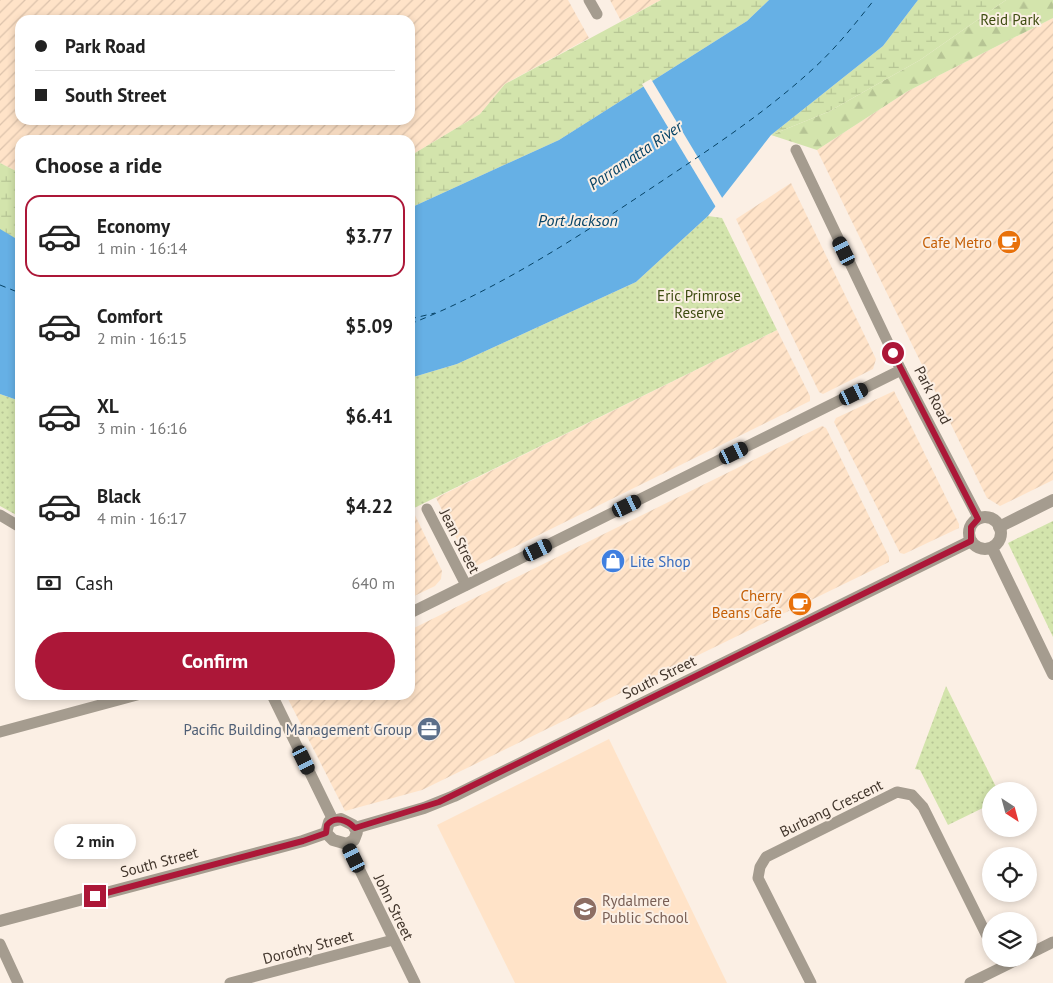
<!DOCTYPE html>
<meta charset="utf-8">
<style>
body{margin:0;font-family:"PT Sans",sans-serif;background:#f6f6f6;color:#222;height:100vh;display:flex;flex-direction:column;font-size:19px;white-space:nowrap}
*{box-sizing:border-box;margin:0}
p{font-size:16px;color:#767676}
.icon{flex:none;width:28px;height:28px;fill:none;stroke:currentColor;stroke-width:2;stroke-linecap:round;stroke-linejoin:round}
.map{position:relative;flex:1;overflow:hidden}
.details{position:absolute;left:15px;top:135px;width:400px;height:565px;display:flex;flex-direction:column;background:#fff;border-radius:15px;box-shadow:0 2px 8px #0003}
.details>*{flex:none}
.guide{position:absolute;left:15px;top:15px;width:400px;height:110px;border-radius:15px;box-shadow:0 2px 8px #0003;display:grid;align-content:center;height:110px;padding:0 20px;background:#fff}
.needle{width:32px;rotate:144deg}
.fabs{position:absolute;left:982px;top:782px;display:grid;gap:10px}
.fabs a{display:grid;place-items:center;width:55px;height:55px;border-radius:50%;background:#fff;box-shadow:0 2px 8px #0003;font-size:25px}
.end{position:absolute;width:22px;height:22px;margin:-11px;border:6px solid #ac1738;background:#fff;box-shadow:0 0 0 2px #fff}
.from{border-radius:50%}
.bubble{position:absolute;height:35px;border-radius:18px;background:#fff;box-shadow:0 2px 8px #0003;font-size:16px;font-weight:800;line-height:35px;text-align:center}
.car{position:absolute;width:15px;height:30px;margin:-15px -8px;border-radius:6px;box-shadow:0 0 4px 1px #0007;background:linear-gradient(#222 24%,#8ab4d8 0 40%,#222 0 76%,#8ab4d8 0 86%,#222 0)}
.guide b{display:flex;align-items:center;gap:18px;height:48px;font-size:19px}
.guide b+b{border-top:1px solid #e0e0e0}
.guide i{width:12px;height:12px;background:#222}
ul{padding:0;list-style:none}
li{display:flex;align-items:center;gap:15px;height:82px;margin:0 10px 8px;padding:0 10px;border:2px solid transparent;border-radius:15px}
li div{flex:1}
li b{display:block;font-size:19px}
li em{font-style:normal;font-weight:800}
li.current{border-color:#ac1738}
li>.icon{width:45px;height:45px;stroke-width:1.5}
h2{padding:0 20px;font-size:22px;line-height:60px}
.pay{display:flex;align-items:center;gap:12px;height:55px;padding:0 20px;font-size:19px}
.pay p{margin-inline-start:auto}
.cta{display:flex;gap:10px;margin-top:auto;padding:10px 20px}
.cta a{flex:1;height:58px;border-radius:30px;background:#ac1738;color:#fff;font-size:20px;font-weight:800;line-height:58px;text-align:center}
.map>svg:first-child{display:block}
.built{fill:#ffe3c8}
.industrial{fill:url(#industrial-furrows);fill-rule:evenodd}
.green{fill:url(#green-dots)}
.forest{fill:url(#forest-firs)}
.wetland{fill:url(#wetland-marsh)}
.water{fill:#66b0e5}
.pier{fill:#fbefe4}
.lines{fill:none;stroke-linecap:round;stroke-linejoin:round}
.ferry{stroke:#064366;stroke-width:1;stroke-dasharray:6 5;stroke-linecap:butt}
.minor{stroke:#a59c8f;stroke-width:11}
.tertiary{stroke:#a59c8f;stroke-width:12}
.route{stroke:#ac1738;stroke-width:6}
.labels{text-anchor:middle;dominant-baseline:central;stroke-width:4;stroke-linejoin:round;paint-order:stroke}
.park-label{font-size:15px;fill:#3e4c11;stroke:#fbefe4}
.food-label{font-size:15px;fill:#c56008;stroke:#fbefe4;text-anchor:end}
.street-label{font-size:15px;fill:#41352b;stroke:#fbefe4}
.shop-label{font-size:15px;fill:#366cbe;stroke:#fbefe4;text-anchor:start}
.service-label{font-size:15px;fill:#4e5e75;stroke:#fbefe4;text-anchor:end}
.education-label{font-size:15px;fill:#785e54;stroke:#fbefe4;text-anchor:start}
.water-label{font-size:16px;font-style:italic;fill:#064366;stroke:#fbefe4}
</style>
<div class="map">
<svg width="1053" height="983" viewBox="0 0 1053 983">
<defs>
<pattern id="industrial-furrows" width="10" height="10" patternUnits="userSpaceOnUse" patternTransform="scale(1.25)"><rect width="10" height="10" fill="#ffe3c8"/><path d="M-1 1l2-2M0 10L10 0M9 11l2-2" fill="none" stroke="#dcc3ac"/></pattern>
<pattern id="green-dots" width="8" height="8" patternUnits="userSpaceOnUse" patternTransform="scale(1.25)"><rect width="8" height="8" fill="#d3e4ac"/><path d="M2 2h.1M6 6h.1" fill="none" stroke="#b6c494" stroke-width="1.8" stroke-linecap="round"/></pattern>
<pattern id="forest-firs" width="22" height="20" patternUnits="userSpaceOnUse" patternTransform="scale(1.25)"><rect width="22" height="20" fill="#d3e4ac"/><path d="M5 1l3.5 6h-7zM16 11l3.5 6h-7z" fill="#b6c494"/></pattern>
<pattern id="wetland-marsh" width="20" height="14" patternUnits="userSpaceOnUse" patternTransform="scale(1.25)"><rect width="20" height="14" fill="#d3e4ac"/><path d="M1 5h8M5 5V1M11 12h8M15 12V8" fill="none" stroke="#b6c494"/></pattern>
</defs>
<rect width="100%" height="100%" fill="#fbefe4"/>
<path class="built" d="M 609,739 L 727,983 L 515,983 L 437,825 Z"/>
<g class="industrial">
<path d="M 0,0 L 568,0 L 589,38 L 505,84 L 480,114 L 410,156 L 410,140 L 20,140 L 20,173 L 0,163 ZM 20,20 L 410,20 L 410,120 L 20,120 Z"/>
<path d="M 610,0 L 661,0 L 621,21 Z"/>
<path d="M 1053,18 L 1053,480 L 1000,506 L 987,498 L 817,150 L 908,91 Z"/>
<path d="M 791,183 L 876,359 L 873,369 L 823,394 L 819,392 L 736,219 Z"/>
<path d="M 777,330 L 810,396 L 810,401 L 474,567 L 470,565 L 436,498 Z"/>
<path d="M 894,391 L 959,524 L 959,528 L 904,554 L 900,553 L 834,422 L 836,418 Z"/>
<path d="M 822,426 L 826,428 L 889,557 L 889,562 L 422,790 L 345,811 L 286,695 L 410,695 L 410,630 Z"/>
<path d="M 412,509 L 442,571 L 441,579 L 435,586 L 410,598 Z"/>
</g>
<g class="green">
<path d="M 708,216 L 722,218 L 777,330 L 410,510 L 410,378 L 457,364 L 636,282 Z"/>
<path d="M 0,394 L 20,401 L 20,517 L 0,506 Z"/>
<path d="M 1053,521 L 1053,637 L 1008,543 Z"/>
<path d="M 946,686 L 998,791 L 991,791 L 991,804 L 948,825 L 920,770 L 915,769 Z"/>
</g>
<path class="forest" d="M 1006,0 L 1053,0 L 1053,18 L 908,91 L 817,150 L 771,135 L 828,112 L 920,60 Z"/>
<g class="wetland">
<path d="M 661,0 L 769,0 L 747,21 L 559,140 L 410,208 L 410,156 L 480,114 L 505,84 Z"/>
<path d="M 918,0 L 1006,0 L 920,60 L 828,112 L 771,135 L 883,46 Z"/>
<path d="M 0,163 L 20,173 L 20,241 L 0,230 Z"/>
</g>
<g class="water">
<path d="M 769,0 L 918,0 L 883,46 L 771,135 L 708,216 L 636,282 L 457,364 L 410,378 L 410,208 L 559,140 L 747,21 Z"/>
<path d="M 0,229 L 20,241 L 20,401 L 0,394 Z"/>
</g>
<path class="pier" d="M 651,79 L 724,201 L 717,209 L 642,84 Z"/>
<g class="lines">
<g class="ferry">
<path d="M 0,285 L 20,293"/>
<path d="M 410,319 L 435,313"/>
<path d="M 410,324 C 494,291 572,241 647,191 C 704,153 763,115 814,68 C 836,48 855,24 874,0"/>
</g>
<g class="minor">
<path d="M 589,0 L 597,14"/>
<path d="M 796,150 L 901,370 L 979,519"/>
<path d="M 427,509 L 466,585"/>
<path d="M 0,515 L 20,527"/>
<path d="M 410,613 L 901,370"/>
<path d="M 272,695 L 333,820"/>
<path d="M 0,732 L 137,695"/>
<path d="M 347,844 L 415,983"/>
<path d="M 0,944 L 18,983"/>
<path d="M 1029,954 L 1053,942"/>
<path d="M 230,983 L 393,940"/>
<path d="M 811,983 L 758,878 L 760,867 L 766,857 L 897,792 L 912,795 L 923,807 L 991,944"/>
<path d="M 970,983 L 1019,959"/>
</g>
<g class="tertiary">
<circle cx="985" cy="533" r="16"/>
<path d="M 999,527 L 1053,500"/>
<path d="M 992,548 L 1053,674"/>
<path d="M 341,819 L 353,825 L 357,832 L 354,840 L 347,844 L 333,840 L 326,833 L 329,822 Z"/>
<path d="M 355,828 L 424,808 L 454,796 L 971,541"/>
<path d="M 0,921 L 303,841 L 326,833"/>
</g>
</g>
<g class="lines">
<path class="route" d="M 95,896 L 303,841 L 326,833 L 327,825 C 335,815 347,820 355,828 L 439,802 L 971,541 L 971,527 L 978,519 L 893,353"/>
</g>
<defs>
<g id="cafe-disc" transform="scale(1.25)"><circle r="9.5" fill="#e8710a" stroke="#fbefe4"/><path d="M-5.5-4.5H6V0H3Q3 3.5 0 3.5H-2.5Q-5.5 3.5-5.5 0ZM3-3.2v2h1.7v-2ZM-6 4.5H4V6H-6Z" fill="#fff"/></g>
<g id="shop-disc" transform="scale(1.25)"><circle r="9.5" fill="#3f7fe0" stroke="#fbefe4"/><path d="M-5-2.5h2.3a2.7 3.5 0 0 1 5.4 0H5L5.5 6h-11ZM-1.5-2.5h3a1.5 2.3 0 0 0-3 0Z" fill="#fff"/></g>
<g id="office-disc" transform="scale(1.25)"><circle r="9.5" fill="#5c6f8a" stroke="#fbefe4"/><path d="M-6-3h4V-5.5h4V-3h4V5H-6ZM-1-4.5V-3h2v-1.5ZM-6 0V1H6V0Z" fill="#fff"/></g>
<g id="school-disc" transform="scale(1.25)"><circle r="9.5" fill="#8d6e63" stroke="#fbefe4"/><path d="M0-5L7-2L0 1L-7-2ZM-4 1L0 2.5L4 1V4Q0 6-4 4Z" fill="#fff"/></g>
</defs>
<g fill-rule="evenodd">
<use href="#cafe-disc" x="1009" y="242"/>
<use href="#shop-disc" x="613" y="561"/>
<use href="#cafe-disc" x="800" y="604"/>
<use href="#office-disc" x="429" y="729"/>
<use href="#school-disc" x="585" y="909"/>
</g>
<g class="labels">
<g class="park-label">
<text x="1010" y="19">Reid Park</text>
<text x="699" y="295">Eric Primrose<tspan x="699" dy="17">Reserve</tspan></text>
</g>
<g class="food-label">
<text x="992" y="242">Cafe Metro</text>
<text x="782" y="595">Cherry<tspan x="782" dy="17">Beans Cafe</tspan></text>
</g>
<g class="street-label">
<text transform="translate(933 395) rotate(63)">Park Road</text>
<text transform="translate(460 541) rotate(63)">Jean Street</text>
<text transform="translate(659 677) rotate(-26)">South Street</text>
<text transform="translate(831 808) rotate(-26)">Burbang Crescent</text>
<text transform="translate(159 862) rotate(-15)">South Street</text>
<text transform="translate(394 907) rotate(64)">John Street</text>
<text transform="translate(308 947) rotate(-15)">Dorothy Street</text>
</g>
<g class="shop-label">
<text x="630" y="561">Lite Shop</text>
</g>
<g class="service-label">
<text x="412" y="729">Pacific Building Management Group</text>
</g>
<g class="education-label">
<text x="602" y="900">Rydalmere<tspan x="602" dy="17">Public School</tspan></text>
</g>
<g class="water-label">
<text transform="translate(635 155) rotate(-34)">Parramatta River</text>
<text x="578" y="220">Port Jackson</text>
</g>
</g>
</svg>
<div class="fabs">
<a><svg class="needle" viewBox="-14 -14 28 28"><path d="M0-13l5 13h-10z" fill="#e53935"/><path d="M0 13l5-13h-10z" fill="#767676"/></svg></a>
<a><svg class="icon" aria-label="locate" viewBox="0 0 24 24"><circle cx="12" cy="12" r="6"/><path d="M12 2v4M12 18v4M2 12h4M18 12h4"/></svg></a>
<a><svg class="icon" aria-label="layers" viewBox="0 0 24 24"><path d="M12 4l9 5-9 5-9-5zM3 14l9 5 9-5"/></svg></a>
</div>
<i class="end from" style="left:893px;top:353px"></i>
<i class="end" style="left:95px;top:896px"></i>
<div class="bubble" style="left:54px;top:824px;width:82px">2 min</div>
<i class="car" style="left:844px;top:251px;rotate:334deg"></i>
<i class="car" style="left:854px;top:394px;rotate:64deg"></i>
<i class="car" style="left:734px;top:453px;rotate:64deg"></i>
<i class="car" style="left:627px;top:506px;rotate:64deg"></i>
<i class="car" style="left:538px;top:550px;rotate:64deg"></i>
<i class="car" style="left:304px;top:760px;rotate:154deg"></i>
<i class="car" style="left:354px;top:858px;rotate:334deg"></i>
<div class="guide">
<b><i class="from"></i>Park Road</b>
<b><i></i>South Street</b>
</div>
<section class="details">
<h2>Choose a ride</h2>
<ul>
<li class="current"><svg class="icon" aria-label="car" viewBox="0 0 24 24"><path d="M5 17H2v-5l4-1 3-4h7l3 4 3 1v5h-3M9 17h6M6 11h13"/><circle cx="7" cy="17" r="2"/><circle cx="17" cy="17" r="2"/></svg><div><b>Economy</b><p>1 min · 16:14</p></div><em>$3.77</em></li>
<li><svg class="icon" aria-label="car" viewBox="0 0 24 24"><path d="M5 17H2v-5l4-1 3-4h7l3 4 3 1v5h-3M9 17h6M6 11h13"/><circle cx="7" cy="17" r="2"/><circle cx="17" cy="17" r="2"/></svg><div><b>Comfort</b><p>2 min · 16:15</p></div><em>$5.09</em></li>
<li><svg class="icon" aria-label="car" viewBox="0 0 24 24"><path d="M5 17H2v-5l4-1 3-4h7l3 4 3 1v5h-3M9 17h6M6 11h13"/><circle cx="7" cy="17" r="2"/><circle cx="17" cy="17" r="2"/></svg><div><b>XL</b><p>3 min · 16:16</p></div><em>$6.41</em></li>
<li><svg class="icon" aria-label="car" viewBox="0 0 24 24"><path d="M5 17H2v-5l4-1 3-4h7l3 4 3 1v5h-3M9 17h6M6 11h13"/><circle cx="7" cy="17" r="2"/><circle cx="17" cy="17" r="2"/></svg><div><b>Black</b><p>4 min · 16:17</p></div><em>$4.22</em></li>
</ul>
<div class="pay"><svg class="icon" aria-label="cash" viewBox="0 0 24 24"><path d="M3 7h18v10H3z"/><circle cx="12" cy="12" r="2"/></svg>Cash<p>640 m</p></div>
<div class="cta"><a>Confirm</a></div>
</section>
</div>
